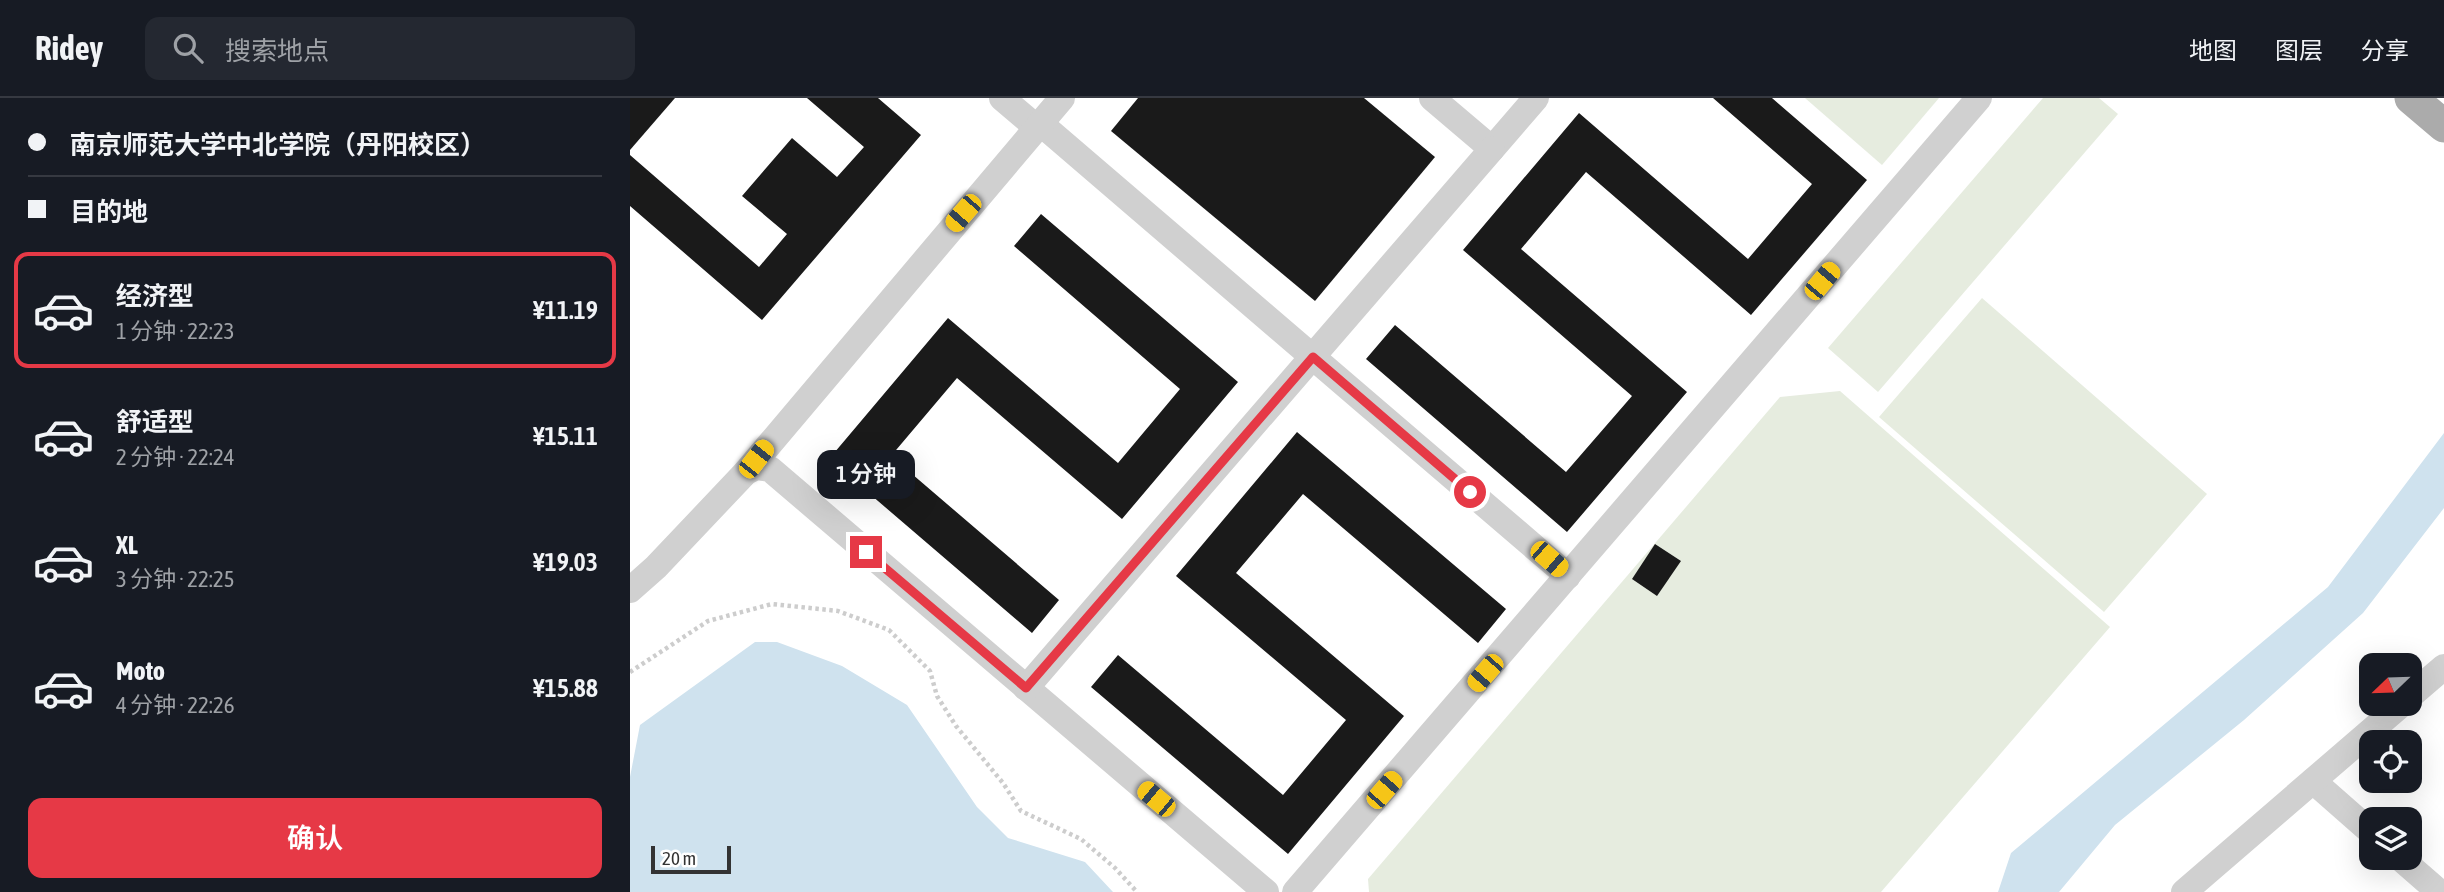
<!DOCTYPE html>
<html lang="zh">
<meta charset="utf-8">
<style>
body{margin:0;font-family:"Asap Condensed","Noto Sans SC",sans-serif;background:#242831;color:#f1f3f6;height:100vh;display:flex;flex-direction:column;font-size:26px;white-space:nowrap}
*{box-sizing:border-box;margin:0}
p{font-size:23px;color:#9ea1a6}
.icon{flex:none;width:38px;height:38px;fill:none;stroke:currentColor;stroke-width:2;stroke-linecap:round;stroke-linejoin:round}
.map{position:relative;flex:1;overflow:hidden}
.side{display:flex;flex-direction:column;background:#171b24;width:630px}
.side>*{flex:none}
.banner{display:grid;align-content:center;height:154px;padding:0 28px;background:#171b24}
.needle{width:46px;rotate:247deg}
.buttons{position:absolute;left:1729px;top:555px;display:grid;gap:14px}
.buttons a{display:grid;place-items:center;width:63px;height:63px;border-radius:14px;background:#171b24;box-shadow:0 7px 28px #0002;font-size:35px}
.scale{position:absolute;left:21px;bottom:18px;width:80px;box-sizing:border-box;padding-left:7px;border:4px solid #333;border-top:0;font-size:19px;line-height:24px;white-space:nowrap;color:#333;-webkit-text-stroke:5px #fff;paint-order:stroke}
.end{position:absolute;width:32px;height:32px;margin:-16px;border:9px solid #e63946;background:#fff;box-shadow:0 0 0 4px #fff}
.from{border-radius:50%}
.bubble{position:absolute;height:49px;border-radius:14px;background:#171b24;box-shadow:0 7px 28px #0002;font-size:23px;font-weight:600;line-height:49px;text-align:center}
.car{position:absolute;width:21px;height:42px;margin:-21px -10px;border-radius:9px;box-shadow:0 0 5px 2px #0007;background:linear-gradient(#f5c518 24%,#345 0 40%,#f5c518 0 76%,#345 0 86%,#f5c518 0)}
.banner b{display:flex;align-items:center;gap:24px;height:66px;font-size:26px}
.banner b+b{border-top:2px solid #363941}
.banner i{width:18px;height:18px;background:#f1f3f6}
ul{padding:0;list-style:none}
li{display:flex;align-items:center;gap:21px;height:116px;margin:0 14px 10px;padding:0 14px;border:4px solid transparent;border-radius:14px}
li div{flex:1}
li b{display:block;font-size:26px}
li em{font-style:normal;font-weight:600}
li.active{border-color:#e63946}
li>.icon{width:63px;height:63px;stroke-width:1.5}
.cta{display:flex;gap:14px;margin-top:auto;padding:14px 28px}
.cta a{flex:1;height:80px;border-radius:14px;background:#e63946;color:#fff;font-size:28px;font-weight:600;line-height:80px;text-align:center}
header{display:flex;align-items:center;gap:42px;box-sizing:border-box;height:98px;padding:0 35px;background:#171b24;border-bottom:2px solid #363941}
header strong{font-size:33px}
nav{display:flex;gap:38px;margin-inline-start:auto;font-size:24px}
.search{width:490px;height:63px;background:#242831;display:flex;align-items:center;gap:18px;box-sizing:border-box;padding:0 24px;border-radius:14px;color:#9ea1a6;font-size:26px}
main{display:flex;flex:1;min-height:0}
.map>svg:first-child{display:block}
.green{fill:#e6ecdf}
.water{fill:#cfe2ee}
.building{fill:#1a1a1a}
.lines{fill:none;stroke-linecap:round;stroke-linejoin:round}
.path{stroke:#cdcdcd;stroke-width:4.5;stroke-dasharray:3.5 3.5;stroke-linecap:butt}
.minor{stroke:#d0d0d0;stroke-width:26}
.major{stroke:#ababab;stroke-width:33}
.route{stroke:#e63946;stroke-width:9}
</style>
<header>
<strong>Ridey</strong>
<div class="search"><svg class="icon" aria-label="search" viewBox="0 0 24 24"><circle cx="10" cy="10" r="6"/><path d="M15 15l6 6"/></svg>搜索地点</div>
<nav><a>地图</a><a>图层</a><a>分享</a></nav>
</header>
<main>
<section class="side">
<div class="banner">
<b><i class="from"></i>南京师范大学中北学院（丹阳校区）</b>
<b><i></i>目的地</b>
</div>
<ul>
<li class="active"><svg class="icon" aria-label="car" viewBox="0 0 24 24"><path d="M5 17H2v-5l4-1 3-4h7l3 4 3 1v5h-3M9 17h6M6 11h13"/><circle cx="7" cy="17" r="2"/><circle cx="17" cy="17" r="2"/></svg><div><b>经济型</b><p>1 分钟 · 22:23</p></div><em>¥11.19</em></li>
<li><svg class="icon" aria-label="car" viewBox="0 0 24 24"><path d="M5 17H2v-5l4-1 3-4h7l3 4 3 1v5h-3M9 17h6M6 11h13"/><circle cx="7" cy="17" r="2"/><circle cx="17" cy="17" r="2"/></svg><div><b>舒适型</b><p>2 分钟 · 22:24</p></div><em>¥15.11</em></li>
<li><svg class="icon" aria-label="car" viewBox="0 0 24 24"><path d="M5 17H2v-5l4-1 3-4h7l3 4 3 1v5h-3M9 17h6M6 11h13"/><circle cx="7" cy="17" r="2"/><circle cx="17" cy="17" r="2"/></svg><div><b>XL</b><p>3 分钟 · 22:25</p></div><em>¥19.03</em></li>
<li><svg class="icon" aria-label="car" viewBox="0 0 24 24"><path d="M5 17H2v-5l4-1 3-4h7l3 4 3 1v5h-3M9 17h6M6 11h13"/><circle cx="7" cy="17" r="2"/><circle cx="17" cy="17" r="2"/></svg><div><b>Moto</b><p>4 分钟 · 22:26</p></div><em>¥15.88</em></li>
</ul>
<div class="cta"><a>确认</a></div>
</section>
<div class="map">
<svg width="1814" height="794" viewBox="0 0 1814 794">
<rect width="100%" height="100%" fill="#fff"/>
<g class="green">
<path d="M 1175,0 L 1309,0 L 1252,67 Z"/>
<path d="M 1413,0 L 1469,0 L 1488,16 L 1248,294 L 1198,250 Z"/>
<path d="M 1352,200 L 1577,396 L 1474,514 L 1249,319 Z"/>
<path d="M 1210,293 L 1480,529 L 1251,794 L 739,794 L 738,781 L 1150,299 Z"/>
</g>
<g class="water">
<path d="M 1814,335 L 1814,410 L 1733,515 L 1614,622 L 1485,727 L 1429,794 L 1368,794 L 1381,755 L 1698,489 Z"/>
<path d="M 125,544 L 147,544 L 212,568 L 277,607 L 347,709 L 378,740 L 455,764 L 483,794 L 0,794 L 0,679 L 10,627 Z"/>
</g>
<g class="building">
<path d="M 0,0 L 45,0 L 0,52 Z"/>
<path d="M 177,0 L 248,0 L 291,37 L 132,222 L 0,108 L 0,57 L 129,169 L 157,136 L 112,98 L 162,40 L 207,79 L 234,49 Z"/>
<path d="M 508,0 L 734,0 L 805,59 L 685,203 L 481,33 Z"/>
<path d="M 1083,0 L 1142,0 L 1237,82 L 1121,217 L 956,74 L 891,151 L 1057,294 L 937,434 L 736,261 L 765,227 L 936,374 L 1002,298 L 833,152 L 949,15 L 1118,161 L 1182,86 Z"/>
<path d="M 411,116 L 608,284 L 492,421 L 327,280 L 261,358 L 429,502 L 402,535 L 199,361 L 318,220 L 488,365 L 550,291 L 384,148 Z"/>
<path d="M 667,334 L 876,511 L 848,545 L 673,396 L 606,475 L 774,618 L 658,756 L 461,589 L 488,557 L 653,697 L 716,622 L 546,478 Z"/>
<path d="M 1025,446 L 1051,463 L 1027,498 L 1002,481 Z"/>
</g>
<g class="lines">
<path class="path" d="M 0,574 L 78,523 L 142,506 L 208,513 L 259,532 L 300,573 L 307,598 L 326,628 L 373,685 L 391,713 L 451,741 L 485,770 L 507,794"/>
<g class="minor">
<path d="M 372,0 L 406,29"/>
<path d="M 802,0 L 862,51 L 906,0"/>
<path d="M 410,25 L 938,478"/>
<path d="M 116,374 L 432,0"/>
<path d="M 0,492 L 26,469 L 116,374 L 126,369 L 140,371 L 636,794"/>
<path d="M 396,590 L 862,51"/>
<path d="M 1780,598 L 1814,569"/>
<path d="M 1683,683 L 1741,734"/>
<path d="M 1770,760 L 1809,794"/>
<path d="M 665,794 L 1349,0"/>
<path d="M 1554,794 L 1772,606"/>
</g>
<path class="major" d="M 1781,0 L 1814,28"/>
</g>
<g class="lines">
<path class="route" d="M 236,454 L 396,590 L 683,259 L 840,394"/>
</g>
</svg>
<div class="buttons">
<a><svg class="needle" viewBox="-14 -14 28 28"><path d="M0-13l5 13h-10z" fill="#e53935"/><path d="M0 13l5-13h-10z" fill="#9ea1a6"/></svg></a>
<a><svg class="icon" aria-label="locate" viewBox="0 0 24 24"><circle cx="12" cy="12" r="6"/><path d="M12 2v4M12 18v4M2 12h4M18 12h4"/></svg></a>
<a><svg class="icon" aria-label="layers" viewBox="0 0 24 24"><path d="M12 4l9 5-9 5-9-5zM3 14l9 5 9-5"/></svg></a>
</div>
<div class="scale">20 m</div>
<i class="end from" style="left:840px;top:394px"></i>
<i class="end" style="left:236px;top:454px"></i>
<div class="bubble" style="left:187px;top:352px;width:98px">1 分钟</div>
<i class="car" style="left:333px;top:115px;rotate:221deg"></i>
<i class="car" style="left:1192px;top:183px;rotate:40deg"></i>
<i class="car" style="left:126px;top:361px;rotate:38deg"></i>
<i class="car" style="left:919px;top:461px;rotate:131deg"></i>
<i class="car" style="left:855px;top:575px;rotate:221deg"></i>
<i class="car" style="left:754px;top:692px;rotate:41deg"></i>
<i class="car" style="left:526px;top:701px;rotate:310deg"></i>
</div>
</main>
